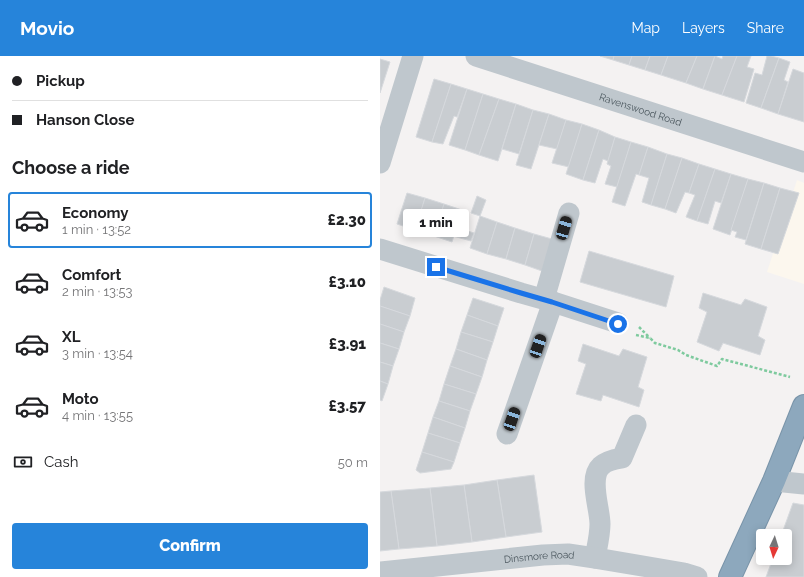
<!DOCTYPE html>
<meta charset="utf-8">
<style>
body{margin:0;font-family:Raleway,sans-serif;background:#f2f2f2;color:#202124;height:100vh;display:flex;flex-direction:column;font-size:15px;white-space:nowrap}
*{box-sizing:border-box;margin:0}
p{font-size:13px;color:#757577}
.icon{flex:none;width:22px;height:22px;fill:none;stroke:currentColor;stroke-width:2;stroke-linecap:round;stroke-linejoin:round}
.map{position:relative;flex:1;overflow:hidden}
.side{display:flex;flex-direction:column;background:#fff;width:380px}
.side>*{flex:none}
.top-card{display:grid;align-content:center;height:88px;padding:0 12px;background:#fff}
.needle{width:26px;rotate:184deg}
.fabs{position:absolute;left:376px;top:473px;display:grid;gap:8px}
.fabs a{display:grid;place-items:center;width:36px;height:36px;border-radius:4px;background:#fff;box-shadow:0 2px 10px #0003;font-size:20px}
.end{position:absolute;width:18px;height:18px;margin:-9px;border:5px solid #1a73e8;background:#fff;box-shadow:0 0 0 2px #fff}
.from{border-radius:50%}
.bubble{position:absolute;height:28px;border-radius:4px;background:#fff;box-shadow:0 2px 10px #0003;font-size:13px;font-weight:800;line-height:28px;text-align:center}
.car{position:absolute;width:12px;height:24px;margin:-12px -6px;border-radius:5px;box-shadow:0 0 3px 1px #0007;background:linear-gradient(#222 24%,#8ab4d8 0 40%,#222 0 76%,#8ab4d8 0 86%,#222 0)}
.top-card b{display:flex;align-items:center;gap:14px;height:38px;font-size:15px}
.top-card b+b{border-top:1px solid #e0e0e0}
.top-card i{width:10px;height:10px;background:#202124}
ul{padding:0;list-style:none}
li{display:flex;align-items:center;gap:12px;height:56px;margin:0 8px 6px;padding:0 4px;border:2px solid transparent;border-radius:4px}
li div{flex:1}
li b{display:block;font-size:15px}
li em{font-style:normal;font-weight:800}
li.current{border-color:#2684da}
li>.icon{width:36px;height:36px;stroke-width:1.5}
h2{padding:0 12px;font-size:18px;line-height:48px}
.pay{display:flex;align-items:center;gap:10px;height:44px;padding:0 12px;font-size:15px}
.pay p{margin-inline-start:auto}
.action{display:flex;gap:8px;margin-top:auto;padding:8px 12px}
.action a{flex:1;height:46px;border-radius:4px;background:#2684da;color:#fff;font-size:16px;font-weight:800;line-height:46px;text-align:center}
header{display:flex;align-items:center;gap:24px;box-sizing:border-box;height:56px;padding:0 20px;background:#2684da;color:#fff}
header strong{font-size:19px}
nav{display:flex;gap:22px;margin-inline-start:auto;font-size:14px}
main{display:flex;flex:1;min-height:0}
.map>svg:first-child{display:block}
.commercial{fill:#fcf7ee}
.building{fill:#c9cdd1;stroke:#d6d9dd}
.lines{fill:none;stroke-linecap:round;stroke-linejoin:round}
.highway-casing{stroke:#7994a9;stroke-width:24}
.path{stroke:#7eca9e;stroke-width:2.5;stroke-dasharray:3 2;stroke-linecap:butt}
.street{stroke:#bfc7cd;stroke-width:21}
.highway{stroke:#8da8bd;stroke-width:22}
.route{stroke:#1a73e8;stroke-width:5}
.labels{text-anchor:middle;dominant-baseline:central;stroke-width:4;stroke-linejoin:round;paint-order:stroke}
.street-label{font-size:10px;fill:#4b575e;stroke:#fff}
</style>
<header>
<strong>Movio</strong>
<nav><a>Map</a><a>Layers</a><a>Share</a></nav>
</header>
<main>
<section class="side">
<div class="top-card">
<b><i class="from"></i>Pickup</b>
<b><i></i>Hanson Close</b>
</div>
<h2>Choose a ride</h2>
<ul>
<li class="current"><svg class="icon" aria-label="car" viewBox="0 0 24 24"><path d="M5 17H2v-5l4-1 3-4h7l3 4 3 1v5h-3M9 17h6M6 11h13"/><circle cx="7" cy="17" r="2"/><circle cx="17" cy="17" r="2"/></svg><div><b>Economy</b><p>1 min · 13:52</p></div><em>£2.30</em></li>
<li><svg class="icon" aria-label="car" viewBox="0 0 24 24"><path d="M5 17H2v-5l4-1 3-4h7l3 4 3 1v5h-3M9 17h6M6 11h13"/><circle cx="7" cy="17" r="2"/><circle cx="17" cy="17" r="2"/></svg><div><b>Comfort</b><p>2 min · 13:53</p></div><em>£3.10</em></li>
<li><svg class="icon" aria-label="car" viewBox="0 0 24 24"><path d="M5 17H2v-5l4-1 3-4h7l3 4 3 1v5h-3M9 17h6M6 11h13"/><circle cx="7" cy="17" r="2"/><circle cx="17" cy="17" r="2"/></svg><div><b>XL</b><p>3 min · 13:54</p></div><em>£3.91</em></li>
<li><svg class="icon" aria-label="car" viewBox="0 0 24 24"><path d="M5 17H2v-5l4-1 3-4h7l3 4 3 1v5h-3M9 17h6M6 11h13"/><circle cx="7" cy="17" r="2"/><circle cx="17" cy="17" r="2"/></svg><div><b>Moto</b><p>4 min · 13:55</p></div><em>£3.57</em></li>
</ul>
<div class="pay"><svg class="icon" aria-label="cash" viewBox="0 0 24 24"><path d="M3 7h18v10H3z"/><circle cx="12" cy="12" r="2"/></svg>Cash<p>50 m</p></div>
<div class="action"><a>Confirm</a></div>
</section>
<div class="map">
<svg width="424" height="521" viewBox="0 0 424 521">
<rect width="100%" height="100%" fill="#f4f2f2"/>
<path class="commercial" d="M 417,124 L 424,127 L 424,228 L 387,216 Z"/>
<g class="building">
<path d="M 220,0 L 234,0 L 233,4 Z"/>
<path d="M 234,0 L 252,0 L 249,9 L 233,4 Z"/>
<path d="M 252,0 L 270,0 L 265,14 L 249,9 Z"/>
<path d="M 270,0 L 288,0 L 281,19 L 265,14 Z"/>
<path d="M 288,0 L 317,0 L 306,27 L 281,19 Z"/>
<path d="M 317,0 L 335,0 L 323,33 L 306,27 Z"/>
<path d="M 335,0 L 342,3 L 343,0 L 357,0 L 342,39 L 323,33 Z"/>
<path d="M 357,0 L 371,0 L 367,11 L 374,13 L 364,46 L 342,39 Z"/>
<path d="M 387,0 L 391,0 L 399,2 L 381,52 L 366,47 L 375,17 L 382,19 Z"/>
<path d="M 399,2 L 410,6 L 404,24 L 408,26 L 398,58 L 381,52 Z"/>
<path d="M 0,3 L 10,6 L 0,37 Z"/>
<path d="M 413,13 L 424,17 L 424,66 L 398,58 Z"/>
<path d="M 54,23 L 71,28 L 52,86 L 36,81 Z"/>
<path d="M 71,28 L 87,33 L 77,61 L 74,60 L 63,88 L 52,86 Z"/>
<path d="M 87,33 L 103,38 L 85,94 L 69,89 Z"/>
<path d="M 103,38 L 119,43 L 99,99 L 85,94 Z"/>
<path d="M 119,43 L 136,48 L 118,105 L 99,99 Z"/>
<path d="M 136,48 L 153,54 L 139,98 L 122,93 Z"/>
<path d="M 153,54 L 169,58 L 151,113 L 136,109 Z"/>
<path d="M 169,58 L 186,64 L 177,93 L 159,89 Z"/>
<path d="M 186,64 L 202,68 L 189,111 L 172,107 Z"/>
<path d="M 202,68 L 219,74 L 203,124 L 186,118 Z"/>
<path d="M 219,74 L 235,81 L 228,105 L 223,103 L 215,127 L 203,124 Z"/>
<path d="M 235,81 L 251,86 L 237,131 L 225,128 L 231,110 L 227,108 Z"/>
<path d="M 251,86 L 268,91 L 259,119 L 256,118 L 245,150 L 232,146 Z"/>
<path d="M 268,91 L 287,98 L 271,149 L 262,146 L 269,122 L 259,119 Z"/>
<path d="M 287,98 L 302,102 L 285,153 L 271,149 Z"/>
<path d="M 302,102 L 319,108 L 309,137 L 305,136 L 296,157 L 285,153 Z"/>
<path d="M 319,108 L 335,113 L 317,165 L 306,161 L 315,139 L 309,137 Z"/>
<path d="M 335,113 L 351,118 L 341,147 L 335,145 L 328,168 L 317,165 Z"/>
<path d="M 351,118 L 368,123 L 350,179 L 333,173 Z"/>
<path d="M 368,123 L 384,127 L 366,184 L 355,181 L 357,176 L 351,174 Z"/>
<path d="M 384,127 L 400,132 L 381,193 L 365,188 Z"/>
<path d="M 400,132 L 419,137 L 398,198 L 381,193 Z"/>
<path d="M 27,137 L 45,142 L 35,174 L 17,168 Z"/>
<path d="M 97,140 L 106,144 L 100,160 L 91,157 Z"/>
<path d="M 45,142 L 64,148 L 54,180 L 35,174 Z"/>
<path d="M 64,148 L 82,154 L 72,186 L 54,180 Z"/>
<path d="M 100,160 L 117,166 L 107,198 L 90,192 Z"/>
<path d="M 117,166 L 135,172 L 126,203 L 107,198 Z"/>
<path d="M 76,171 L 94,177 L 91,185 L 73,180 Z"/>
<path d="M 135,172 L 154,178 L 145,209 L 126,203 Z"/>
<path d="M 154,178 L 172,183 L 162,215 L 145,209 Z"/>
<path d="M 209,195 L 294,220 L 286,251 L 200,226 Z"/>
<path d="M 4,231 L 35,242 L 30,260 L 0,250 L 0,244 Z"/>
<path d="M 323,237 L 361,249 L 365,243 L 387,251 L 378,280 L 385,284 L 380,299 L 343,287 L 339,295 L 317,286 L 327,256 L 319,252 Z"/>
<path d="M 93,242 L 124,252 L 118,270 L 87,259 Z"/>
<path d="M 0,250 L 30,260 L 24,276 L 0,268 Z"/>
<path d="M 87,259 L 118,270 L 113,286 L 81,276 Z"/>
<path d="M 0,268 L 24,276 L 19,293 L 0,287 Z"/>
<path d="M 81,276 L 113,286 L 107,304 L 76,293 Z"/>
<path d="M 0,287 L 19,293 L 13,310 L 0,306 Z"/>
<path d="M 203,288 L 239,300 L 243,293 L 267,301 L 258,331 L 264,334 L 259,351 L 223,339 L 221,345 L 196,338 L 206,308 L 198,305 Z"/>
<path d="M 76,293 L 107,304 L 102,321 L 70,310 Z"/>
<path d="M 0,306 L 13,310 L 8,328 L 0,325 Z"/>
<path d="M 70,310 L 102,321 L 96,338 L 64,328 Z"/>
<path d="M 0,325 L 8,328 L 2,345 L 0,344 Z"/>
<path d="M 64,328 L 96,338 L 90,355 L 59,345 Z"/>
<path d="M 59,345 L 90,355 L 85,372 L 53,361 Z"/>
<path d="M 53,361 L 85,372 L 80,387 L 48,377 Z"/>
<path d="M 48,377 L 80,387 L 74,406 L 42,396 Z"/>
<path d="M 42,396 L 74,406 L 71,413 L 40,417 L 36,414 Z"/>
<path d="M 154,419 L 162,476 L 126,481 L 117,424 Z"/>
<path d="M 117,424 L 126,481 L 92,486 L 84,429 Z"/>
<path d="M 84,429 L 92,486 L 57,490 L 50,432 Z"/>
<path d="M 50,432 L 57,490 L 19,493 L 11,435 Z"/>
<path d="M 11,435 L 19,493 L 0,495 L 0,436 Z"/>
<path d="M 413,447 L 424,449 L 424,521 L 386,521 L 393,502 L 405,502 L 405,480 L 401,480 Z"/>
</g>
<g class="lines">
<g class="highway-casing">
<path id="highway" d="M 350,521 L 394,425 L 424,350"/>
</g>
<g class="path">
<path d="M 259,271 L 270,282"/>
<path d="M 256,279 L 270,282 L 275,287 L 298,294 L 306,299 L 337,310 L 342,303 L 410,321"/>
</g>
<g class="street">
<path id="s1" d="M 96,0 L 424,106"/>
<path d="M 0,107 L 33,0"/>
<path d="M 0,193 L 141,237 L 173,246 L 238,267"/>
<path d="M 164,243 L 189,157"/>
<path d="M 127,378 L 173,246"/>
<path d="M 394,425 L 424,428"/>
<path d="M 215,502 C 217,491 220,479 220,468 C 220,452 208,422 221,410 C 226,405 236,403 242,402 L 256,369"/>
<path id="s2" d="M 0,516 L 163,499 L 188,498 L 215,502 L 304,517 L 317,521"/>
</g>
<use href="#highway" class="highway"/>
</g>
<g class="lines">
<path class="route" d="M 56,211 L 141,237 L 172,246 L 238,268"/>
</g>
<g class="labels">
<g class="street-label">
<text stroke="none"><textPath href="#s1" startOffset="173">Ravenswood Road</textPath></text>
<text stroke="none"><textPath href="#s2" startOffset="160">Dinsmore Road</textPath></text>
</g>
</g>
</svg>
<div class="fabs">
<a><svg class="needle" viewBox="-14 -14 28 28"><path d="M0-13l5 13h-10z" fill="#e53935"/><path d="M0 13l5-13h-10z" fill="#757577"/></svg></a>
</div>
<i class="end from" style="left:238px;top:268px"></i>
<i class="end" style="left:56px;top:211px"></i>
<div class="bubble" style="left:23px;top:153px;width:66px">1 min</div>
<i class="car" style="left:184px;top:172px;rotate:16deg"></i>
<i class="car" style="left:158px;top:290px;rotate:19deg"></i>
<i class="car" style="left:132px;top:363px;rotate:19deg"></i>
</div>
</main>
